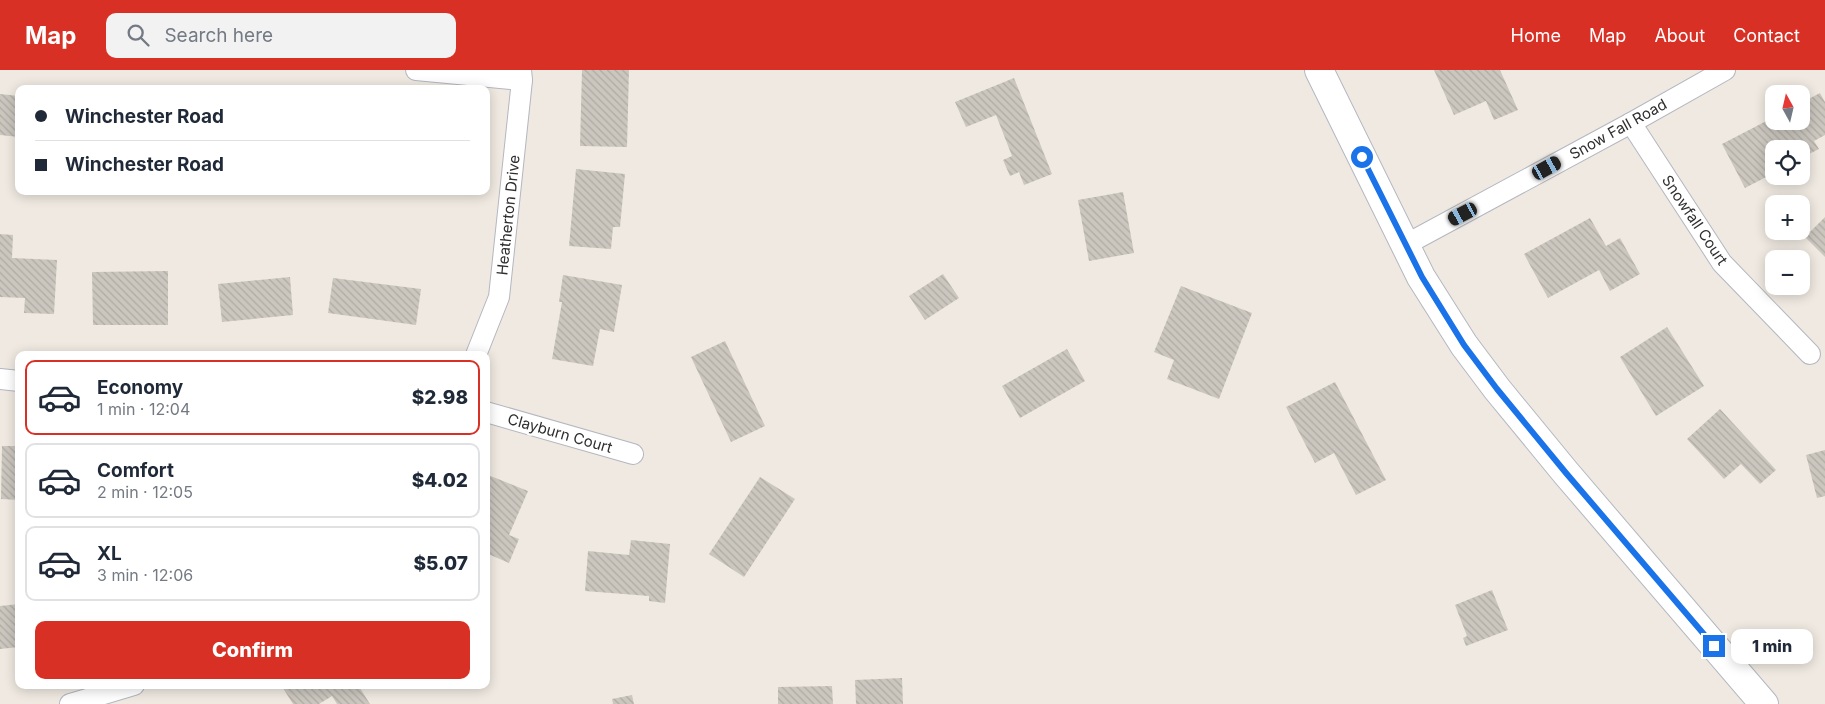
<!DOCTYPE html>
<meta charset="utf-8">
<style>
body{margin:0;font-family:Inter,sans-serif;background:#f2f2f3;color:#1f2937;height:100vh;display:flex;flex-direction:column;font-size:19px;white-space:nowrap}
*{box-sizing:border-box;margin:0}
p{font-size:16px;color:#747a83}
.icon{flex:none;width:28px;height:28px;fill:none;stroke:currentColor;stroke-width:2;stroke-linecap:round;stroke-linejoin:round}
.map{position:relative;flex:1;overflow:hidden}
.side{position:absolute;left:15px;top:281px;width:475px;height:338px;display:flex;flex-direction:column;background:#fff;border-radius:10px;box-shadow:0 2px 12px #0003}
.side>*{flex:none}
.banner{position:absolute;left:15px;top:15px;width:475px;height:110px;border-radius:10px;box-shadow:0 2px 12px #0003;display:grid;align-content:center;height:110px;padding:0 20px;background:#fff}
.needle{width:32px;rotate:352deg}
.buttons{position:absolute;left:1765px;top:15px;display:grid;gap:10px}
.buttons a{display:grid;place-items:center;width:45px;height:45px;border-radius:10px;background:#fff;box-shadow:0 2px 12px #0003;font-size:25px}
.end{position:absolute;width:22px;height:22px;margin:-11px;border:6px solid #1a73e8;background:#fff;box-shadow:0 0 0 2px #fff}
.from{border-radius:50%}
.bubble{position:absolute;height:35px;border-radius:10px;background:#fff;box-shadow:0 2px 12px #0003;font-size:16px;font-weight:800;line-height:35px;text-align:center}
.car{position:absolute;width:15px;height:30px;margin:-15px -8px;border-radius:6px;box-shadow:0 0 4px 1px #0007;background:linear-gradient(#222 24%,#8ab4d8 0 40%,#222 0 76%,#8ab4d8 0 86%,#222 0)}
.banner b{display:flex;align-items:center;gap:18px;height:48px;font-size:19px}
.banner b+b{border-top:1px solid #e0e1e3}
.banner i{width:12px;height:12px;background:#1f2937}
ul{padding:9px 0 0;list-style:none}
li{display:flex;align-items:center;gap:15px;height:75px;margin:0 10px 8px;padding:0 10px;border:2px solid #e0e1e3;border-radius:10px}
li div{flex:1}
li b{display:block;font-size:19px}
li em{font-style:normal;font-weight:800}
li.current{border-color:#d93025}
li>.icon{width:45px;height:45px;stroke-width:1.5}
.primary-button{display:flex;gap:10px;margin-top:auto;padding:10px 20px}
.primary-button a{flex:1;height:58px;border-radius:10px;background:#d93025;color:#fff;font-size:20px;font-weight:800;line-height:58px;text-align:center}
header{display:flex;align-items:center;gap:30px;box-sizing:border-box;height:70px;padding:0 25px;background:#d93025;color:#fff}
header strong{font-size:24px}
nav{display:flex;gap:28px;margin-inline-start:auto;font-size:18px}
.search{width:350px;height:45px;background:#f2f2f3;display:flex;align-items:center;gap:12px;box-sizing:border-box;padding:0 18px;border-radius:10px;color:#747a83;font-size:19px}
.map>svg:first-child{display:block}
.building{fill:url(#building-back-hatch)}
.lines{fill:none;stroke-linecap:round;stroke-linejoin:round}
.street-casing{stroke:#b4b7c1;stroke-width:22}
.secondary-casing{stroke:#b4b7c1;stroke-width:30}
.street{stroke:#fff;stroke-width:20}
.secondary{stroke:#fff;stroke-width:28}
.route{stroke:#1a73e8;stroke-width:6}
.labels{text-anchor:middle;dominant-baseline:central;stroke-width:4.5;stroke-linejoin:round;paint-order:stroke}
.street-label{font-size:15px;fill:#2e2e2e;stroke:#fff}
</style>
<header>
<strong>Map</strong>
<div class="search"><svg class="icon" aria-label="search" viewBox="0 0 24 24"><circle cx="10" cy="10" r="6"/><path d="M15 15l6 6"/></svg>Search here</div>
<nav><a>Home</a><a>Map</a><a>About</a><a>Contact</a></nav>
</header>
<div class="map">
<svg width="1825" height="634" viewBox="0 0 1825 634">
<defs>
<pattern id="building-back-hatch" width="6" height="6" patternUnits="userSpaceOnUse" patternTransform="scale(1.25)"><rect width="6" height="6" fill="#cbc7bf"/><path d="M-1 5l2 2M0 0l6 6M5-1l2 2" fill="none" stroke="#afaba4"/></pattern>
</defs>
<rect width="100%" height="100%" fill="#efe9e1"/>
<g class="building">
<path d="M 582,0 L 629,0 L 627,77 L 580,76 Z"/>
<path d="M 1434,0 L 1500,0 L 1518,40 L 1494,50 L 1486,31 L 1454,45 Z"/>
<path d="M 1014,8 L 1052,104 L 1024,115 L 1019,102 L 1010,106 L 1003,90 L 1012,86 L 996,45 L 966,57 L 955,32 Z"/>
<path d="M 1820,23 L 1825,32 L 1825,65 L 1814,71 L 1819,79 L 1801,88 L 1801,79 L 1774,79 L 1774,103 L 1745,118 L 1722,74 L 1774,47 L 1774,51 L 1801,51 L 1801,33 Z"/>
<path d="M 0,24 L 19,26 L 19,67 L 0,65 Z"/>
<path d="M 576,99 L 625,104 L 620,157 L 613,157 L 611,179 L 569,176 Z"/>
<path d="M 1123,122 L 1134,183 L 1089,191 L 1078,130 Z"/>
<path d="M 1825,147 L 1825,187 L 1805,167 Z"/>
<path d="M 1590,148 L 1606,176 L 1620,168 L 1640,204 L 1610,221 L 1599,200 L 1548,228 L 1524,184 Z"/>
<path d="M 0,164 L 13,165 L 12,188 L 57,190 L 54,244 L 24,243 L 25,228 L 0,227 Z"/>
<path d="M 168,201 L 168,255 L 93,255 L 92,202 Z"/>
<path d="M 943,204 L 959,228 L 925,250 L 909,226 Z"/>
<path d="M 563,205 L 622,215 L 614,262 L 600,259 L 593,296 L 552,289 L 562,232 L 559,232 Z"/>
<path d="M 290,207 L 293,245 L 222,252 L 218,214 Z"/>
<path d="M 333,208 L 421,219 L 416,255 L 328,243 Z"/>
<path d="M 1181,216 L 1252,243 L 1219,329 L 1167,309 L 1174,290 L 1154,282 Z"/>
<path d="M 1667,257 L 1704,316 L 1656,346 L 1620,287 Z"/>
<path d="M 725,271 L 765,356 L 731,372 L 691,287 Z"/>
<path d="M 1067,279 L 1085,311 L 1020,348 L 1002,316 Z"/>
<path d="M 1335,312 L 1386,410 L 1356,425 L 1334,383 L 1315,393 L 1286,337 Z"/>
<path d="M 1720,339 L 1776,400 L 1760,414 L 1741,394 L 1724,409 L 1687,369 Z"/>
<path d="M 2,376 L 19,376 L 19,430 L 1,429 Z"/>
<path d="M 1825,380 L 1825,426 L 1817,428 L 1806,385 Z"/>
<path d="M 488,405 L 528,421 L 509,465 L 519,469 L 509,493 L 486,483 L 486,408 Z"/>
<path d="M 760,407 L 795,429 L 744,507 L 709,484 Z"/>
<path d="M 631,470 L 670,474 L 665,533 L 649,531 L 649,526 L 585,521 L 588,481 L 629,485 Z"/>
<path d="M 1492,520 L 1508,560 L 1466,576 L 1463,568 L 1467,566 L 1455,535 Z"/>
<path d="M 19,534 L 19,577 L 0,579 L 0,536 Z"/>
<path d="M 902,608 L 903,634 L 856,634 L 855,610 Z"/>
<path d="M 281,615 L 358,615 L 370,634 L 337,634 L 332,626 L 319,634 L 293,634 Z"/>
<path d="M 832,616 L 833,634 L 778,634 L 778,617 Z"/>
<path d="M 632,625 L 634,634 L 613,634 L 612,629 Z"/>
</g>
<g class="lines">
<g class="street-casing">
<g id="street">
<path d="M 416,0 L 522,10"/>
<path d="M 1631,53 L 1722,193 L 1810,284"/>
<path d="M 1405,175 L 1631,53 L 1725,0"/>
<path d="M 476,285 L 499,227 L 522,10 L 521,0"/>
<path d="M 0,309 L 19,311"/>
<path d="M 486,342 L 633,384"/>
<path d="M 70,634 L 134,615"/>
</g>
</g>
<g class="secondary-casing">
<path id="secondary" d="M 1319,0 L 1421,207 L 1464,275 L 1497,319 L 1566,403 L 1764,634"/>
</g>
<use href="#street" class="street"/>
<use href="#secondary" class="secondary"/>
</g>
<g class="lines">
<path class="route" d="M 1362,87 L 1422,207 L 1464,275 L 1497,319 L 1566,403 L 1714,576"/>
</g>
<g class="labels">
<g class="street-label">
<text transform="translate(1618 59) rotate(-29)">Snow Fall Road</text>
<text transform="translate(508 145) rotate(-84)">Heatherton Drive</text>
<text transform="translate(1695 150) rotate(56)">Snowfall Court</text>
<text transform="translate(560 363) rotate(16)">Clayburn Court</text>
</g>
</g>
</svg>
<div class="buttons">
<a><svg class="needle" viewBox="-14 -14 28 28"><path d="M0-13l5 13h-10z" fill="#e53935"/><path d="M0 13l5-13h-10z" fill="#747a83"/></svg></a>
<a><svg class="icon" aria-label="locate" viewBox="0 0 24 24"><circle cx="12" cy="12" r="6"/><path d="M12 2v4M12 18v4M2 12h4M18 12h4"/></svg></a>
<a>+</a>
<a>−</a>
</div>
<i class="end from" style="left:1362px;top:87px"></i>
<i class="end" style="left:1714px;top:576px"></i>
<div class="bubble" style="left:1731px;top:559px;width:82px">1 min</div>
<i class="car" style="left:1547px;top:98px;rotate:61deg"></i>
<i class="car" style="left:1463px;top:144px;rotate:242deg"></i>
<div class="banner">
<b><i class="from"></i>Winchester Road</b>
<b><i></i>Winchester Road</b>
</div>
<section class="side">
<ul>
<li class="current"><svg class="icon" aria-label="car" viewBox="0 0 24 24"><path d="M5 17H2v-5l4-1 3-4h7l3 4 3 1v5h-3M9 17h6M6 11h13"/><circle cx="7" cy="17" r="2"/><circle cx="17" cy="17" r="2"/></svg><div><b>Economy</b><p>1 min · 12:04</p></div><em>$2.98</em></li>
<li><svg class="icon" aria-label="car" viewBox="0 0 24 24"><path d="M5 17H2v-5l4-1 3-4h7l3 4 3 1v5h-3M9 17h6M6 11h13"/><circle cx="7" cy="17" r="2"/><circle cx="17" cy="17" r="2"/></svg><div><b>Comfort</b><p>2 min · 12:05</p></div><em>$4.02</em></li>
<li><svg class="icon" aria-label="car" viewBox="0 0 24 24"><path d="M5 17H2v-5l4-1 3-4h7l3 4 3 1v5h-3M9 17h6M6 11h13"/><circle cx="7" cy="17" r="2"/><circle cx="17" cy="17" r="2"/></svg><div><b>XL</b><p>3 min · 12:06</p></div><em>$5.07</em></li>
</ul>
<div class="primary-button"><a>Confirm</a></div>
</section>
</div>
